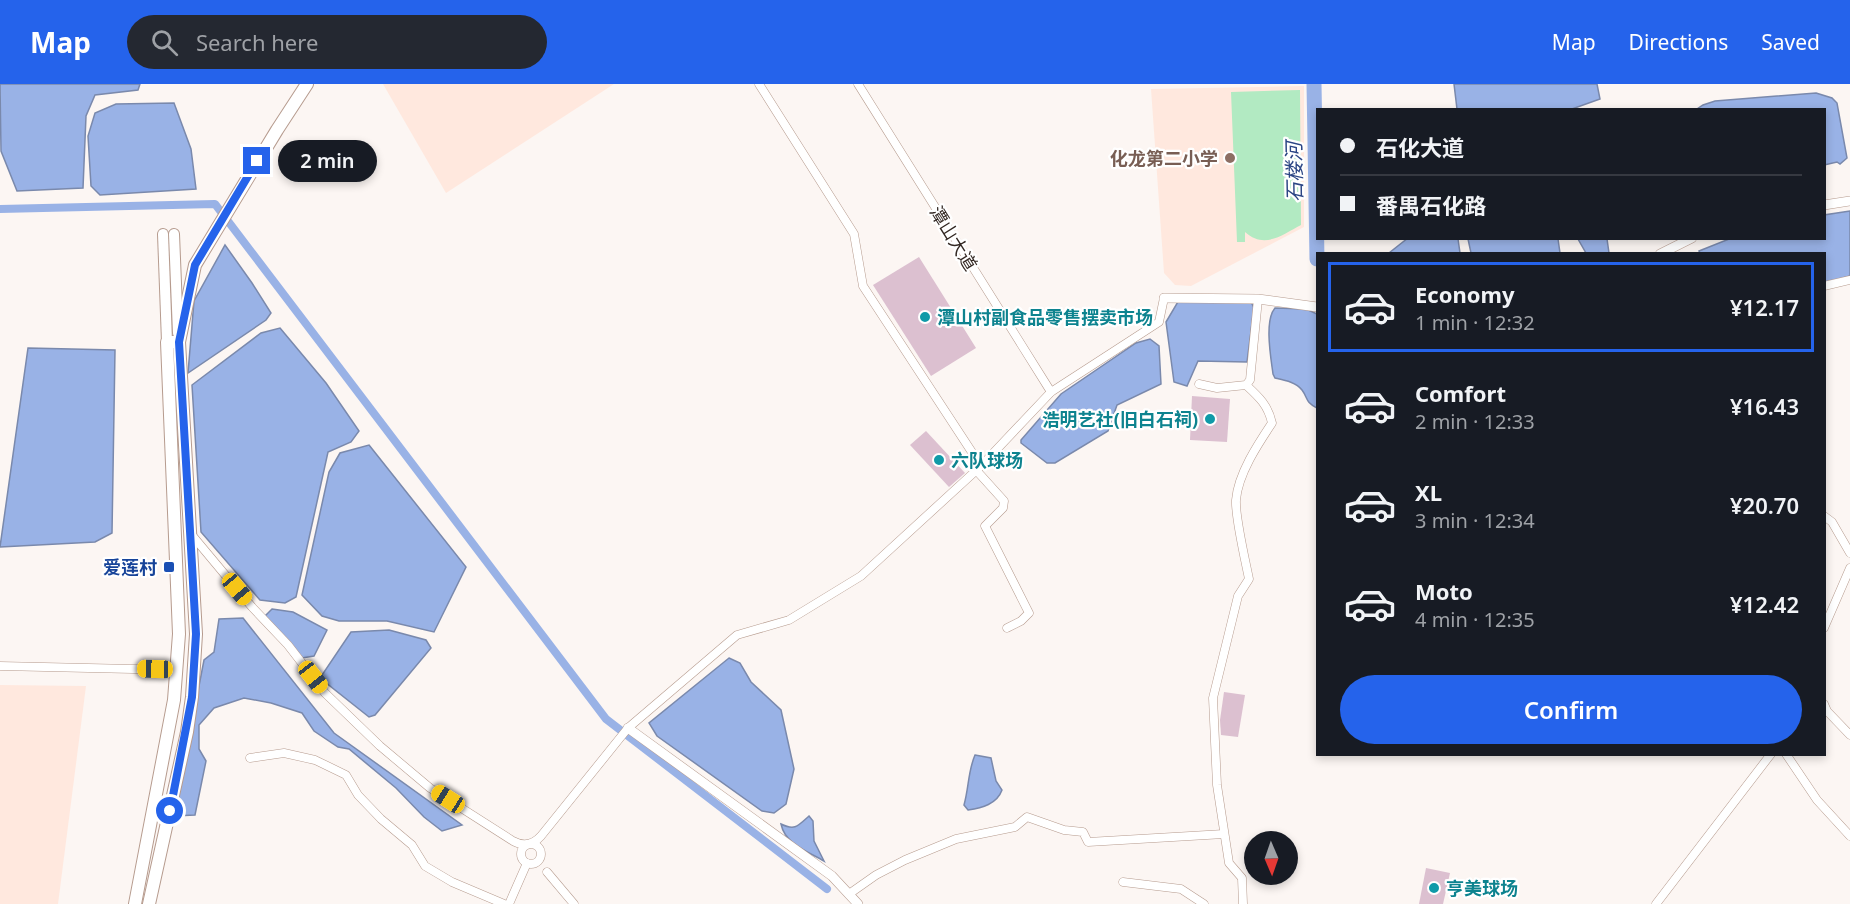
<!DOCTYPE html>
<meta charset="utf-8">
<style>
body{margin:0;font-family:"Noto Sans","Noto Sans SC",sans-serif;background:#242831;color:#f1f3f6;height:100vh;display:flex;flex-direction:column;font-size:22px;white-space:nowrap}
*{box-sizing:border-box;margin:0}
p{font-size:20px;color:#9ea1a6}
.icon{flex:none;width:33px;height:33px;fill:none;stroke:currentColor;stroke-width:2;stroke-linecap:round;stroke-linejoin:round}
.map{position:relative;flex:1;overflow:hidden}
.panel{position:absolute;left:1316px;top:168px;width:510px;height:504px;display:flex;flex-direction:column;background:#171b24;border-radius:0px;box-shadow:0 3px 9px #0003}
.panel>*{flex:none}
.guide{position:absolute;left:1316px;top:24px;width:510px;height:132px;border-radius:0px;box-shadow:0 3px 9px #0003;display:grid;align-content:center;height:132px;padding:0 24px;background:#171b24}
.needle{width:39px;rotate:178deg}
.tools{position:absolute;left:1244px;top:747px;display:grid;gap:12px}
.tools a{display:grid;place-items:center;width:54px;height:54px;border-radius:50%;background:#171b24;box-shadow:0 3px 9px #0003;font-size:30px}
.end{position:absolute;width:27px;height:27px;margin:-14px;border:8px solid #2563eb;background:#fff;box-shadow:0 0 0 3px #fff}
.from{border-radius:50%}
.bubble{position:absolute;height:42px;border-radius:21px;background:#171b24;box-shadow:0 3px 9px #0003;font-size:20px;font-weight:600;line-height:42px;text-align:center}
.car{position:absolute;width:18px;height:36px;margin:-18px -9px;border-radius:8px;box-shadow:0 0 4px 2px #0007;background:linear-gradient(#f5c518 24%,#345 0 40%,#f5c518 0 76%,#345 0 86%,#f5c518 0)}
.guide b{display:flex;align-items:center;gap:21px;height:57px;font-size:22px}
.guide b+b{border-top:2px solid #363941}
.guide i{width:15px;height:15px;background:#f1f3f6}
ul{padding:10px 0 0;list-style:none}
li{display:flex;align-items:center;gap:18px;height:90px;margin:0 12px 9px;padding:0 12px;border:3px solid transparent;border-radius:0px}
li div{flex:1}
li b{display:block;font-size:22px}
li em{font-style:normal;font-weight:600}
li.active{border-color:#2563eb}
li>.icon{width:54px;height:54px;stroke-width:1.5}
.primary-button{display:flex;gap:12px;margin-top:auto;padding:12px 24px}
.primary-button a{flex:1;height:69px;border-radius:36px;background:#2563eb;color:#fff;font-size:24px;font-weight:600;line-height:69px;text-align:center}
header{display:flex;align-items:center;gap:36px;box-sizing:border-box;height:84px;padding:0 30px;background:#2563eb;color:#fff}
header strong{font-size:28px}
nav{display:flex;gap:33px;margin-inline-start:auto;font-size:21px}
.search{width:420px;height:54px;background:#242831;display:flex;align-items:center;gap:15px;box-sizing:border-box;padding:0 21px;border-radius:33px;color:#9ea1a6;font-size:22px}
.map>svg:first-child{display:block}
.built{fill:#ffe8de}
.green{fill:#b2eac2}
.water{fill:#99b2e6;stroke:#7a89ac;stroke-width:1.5}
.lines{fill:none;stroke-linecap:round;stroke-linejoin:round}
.canal{stroke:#99b2e6;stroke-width:8}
.river{stroke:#99b2e6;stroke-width:15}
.building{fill:#dcc0d0}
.minor-casing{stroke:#b69b8e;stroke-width:9}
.tertiary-casing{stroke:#b69b8e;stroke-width:10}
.secondary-casing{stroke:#b69b8e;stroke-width:12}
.primary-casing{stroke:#b69b8e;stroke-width:14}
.minor{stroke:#fff;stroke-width:8}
.tertiary{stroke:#fff;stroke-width:9}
.secondary{stroke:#fff;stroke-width:10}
.primary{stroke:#fff;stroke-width:12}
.route{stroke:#2563eb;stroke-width:8}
.education-dot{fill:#8d6e63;stroke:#fff;stroke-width:2}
.culture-dot{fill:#0f9aa8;stroke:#fff;stroke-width:2}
.transit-dot{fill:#1a4fb4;stroke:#fff;stroke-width:2}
.labels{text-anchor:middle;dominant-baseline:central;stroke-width:4.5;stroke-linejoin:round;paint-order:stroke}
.education-label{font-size:18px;font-weight:bold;fill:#785e54;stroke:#fff;text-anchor:end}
.street-label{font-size:18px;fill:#332823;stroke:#fff}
.culture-label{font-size:18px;font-weight:bold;fill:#0d838f;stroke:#fff;text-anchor:start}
.transit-label{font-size:18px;font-weight:bold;fill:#164399;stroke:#fff;text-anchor:end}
.water-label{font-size:20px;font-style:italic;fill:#2b4584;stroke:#fff}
</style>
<header>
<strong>Map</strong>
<div class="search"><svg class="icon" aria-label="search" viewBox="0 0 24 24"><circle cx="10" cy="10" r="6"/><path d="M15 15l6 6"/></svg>Search here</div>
<nav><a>Map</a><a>Directions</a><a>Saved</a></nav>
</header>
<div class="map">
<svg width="1850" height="820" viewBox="0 0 1850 820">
<rect width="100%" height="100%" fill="#fcf6f3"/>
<g class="built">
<path d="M 383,0 L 614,0 L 446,109 Z"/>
<path d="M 1304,2 L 1304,143 L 1191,202 L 1175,201 L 1164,189 L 1151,5 Z"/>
<path d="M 0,601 L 86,602 L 58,820 L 0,820 Z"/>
</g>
<path class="green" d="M 1300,6 L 1301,141 C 1283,150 1265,166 1245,148 L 1245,158 L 1237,158 L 1231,8 Z"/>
<g class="water">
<path d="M 0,0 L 140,0 L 138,6 L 95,11 L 86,32 L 83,104 L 17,107 L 1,67 Z"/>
<path d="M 1454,0 L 1597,0 L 1600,15 L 1572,25 L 1457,25 Z"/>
<path d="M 1816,9 L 1832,14 L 1837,19 L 1847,74 L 1840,80 L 1837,78 L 1824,81 L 1824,26 L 1697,25 L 1703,21 L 1715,17 Z"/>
<path d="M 174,19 L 191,65 L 196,105 L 100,111 L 91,102 L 88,52 L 95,29 L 116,20 Z"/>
<path d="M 1850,127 L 1850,192 L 1824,200 L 1824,170 L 1700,170 L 1699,167 L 1729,155 L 1824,154 L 1824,131 Z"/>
<path d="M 1408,154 L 1458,155 L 1460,169 L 1389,169 Z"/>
<path d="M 1468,155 L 1558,155 L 1560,169 L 1471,169 Z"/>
<path d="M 1578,155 L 1607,155 L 1609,169 L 1586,169 Z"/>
<path d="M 225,161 L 252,199 L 271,229 L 266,236 L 188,289 L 194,217 Z"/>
<path d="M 1179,216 L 1251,218 L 1254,224 L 1247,278 L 1198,277 L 1187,302 L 1174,298 L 1166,238 Z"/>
<path d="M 1275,224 L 1306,225 L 1317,230 L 1317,324 C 1305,318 1308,314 1302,306 C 1296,298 1284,296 1275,294 L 1273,290 C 1271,274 1264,237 1275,224 Z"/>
<path d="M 280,244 L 326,299 L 359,347 L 351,358 L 328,368 L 296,513 L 285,519 L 260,516 L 201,448 L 192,301 L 261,249 Z"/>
<path d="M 1150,255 L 1159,262 L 1161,300 L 1117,321 L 1108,347 L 1055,379 L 1047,379 L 1021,359 L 1021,356 L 1061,310 L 1136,259 Z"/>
<path d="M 28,264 L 115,266 L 112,449 L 95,458 L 0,463 Z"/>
<path d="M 369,361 L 466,483 L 434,548 L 387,537 L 339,537 L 322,532 L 302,511 L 329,388 L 340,369 Z"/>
<path d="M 272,525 L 293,528 L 327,546 L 314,572 L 302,574 L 265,532 Z"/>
<path d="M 243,534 L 334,649 L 462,741 L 442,747 L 424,733 L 396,704 L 349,665 L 338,663 L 314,647 L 302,629 L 271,619 L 244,614 L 214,624 L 199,641 L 199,665 L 206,677 L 195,731 L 174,732 L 204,576 L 214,568 L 219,535 Z"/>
<path d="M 389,546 L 426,556 L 431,564 L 375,631 L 369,633 L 320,594 L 351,548 Z"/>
<path d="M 729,574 L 740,579 L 751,598 L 781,626 L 794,685 L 786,720 L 774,729 L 762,727 L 657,652 L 649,639 Z"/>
<path d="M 975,671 L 991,674 L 996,697 L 1002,706 C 997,720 982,724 968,726 L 964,721 C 969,703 968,687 975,671 Z"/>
<path d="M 809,732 L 813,737 L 814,757 L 824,777 C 807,767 785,760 781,740 C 795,747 798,742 809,732 Z"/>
</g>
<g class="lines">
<path class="canal" d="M 0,125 L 215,120 L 606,635 L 827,805"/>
<path class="river" d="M 1314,0 L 1317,175"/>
</g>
<g class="building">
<path d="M 919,173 L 976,264 L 931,292 L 873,201 Z"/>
<path d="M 1192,312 L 1230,315 L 1227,358 L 1190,356 Z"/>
<path d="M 926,347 L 965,389 L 949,403 L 910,361 Z"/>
<path d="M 1224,608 L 1245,611 L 1238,653 L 1221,651 L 1220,636 Z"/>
<path d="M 1426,784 L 1450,789 L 1443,820 L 1419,820 Z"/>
</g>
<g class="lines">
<g class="minor-casing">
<g id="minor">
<path d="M 759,0 L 854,150 L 863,202 L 981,382"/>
<path d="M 858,0 L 1051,308"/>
<path d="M 1824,202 L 1850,196"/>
<path d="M 1199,300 L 1217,304 L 1246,301 L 1250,296 L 1258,215"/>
<path d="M 976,386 L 1004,417 L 1003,424 L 985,442 L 1029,529 L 1021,537 L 1007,544"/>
<path d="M 1824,432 L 1832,438 L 1850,469"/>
<path d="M 191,450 L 252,523 L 288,561 L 325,609 L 380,662 L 430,704 L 513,757 C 524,763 533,761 541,752 L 628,644 L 737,551 L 789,536 L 861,492 L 981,382 L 1051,308 L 1159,238 L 1164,214"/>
<path d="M 1824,544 L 1850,484"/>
<path d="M 0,582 L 177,586"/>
<path d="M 1824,620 L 1827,627 L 1850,651"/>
<path d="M 1786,670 L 1817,716 L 1850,752"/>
<path d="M 250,674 L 284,669 L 315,676 L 346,691 L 358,711 L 381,735 L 412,761 L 425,782 L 452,798 L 504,820"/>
<circle cx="531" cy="770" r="10"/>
<path d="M 547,788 L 574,820"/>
<path d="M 1123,798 L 1181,805 L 1204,820"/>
<path d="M 849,810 L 876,791 L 905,776 L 956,755 L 1015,743 L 1027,733 L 1064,746 L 1083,748 L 1088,758 L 1224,750"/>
<path d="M 509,820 L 527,779"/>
<path d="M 1243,820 L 1242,794 L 1229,779 L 1217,701 L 1213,614 L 1238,512 L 1249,495 C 1245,475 1235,433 1236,416 C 1238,390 1258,360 1272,339 C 1268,321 1259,313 1246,301"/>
<path d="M 1656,820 L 1771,670"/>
</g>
</g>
<g class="tertiary-casing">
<g id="tertiary">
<path d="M 1824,121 L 1850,117"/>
<path d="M 1660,170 L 1692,154"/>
<path d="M 1164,214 L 1258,215 L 1317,223"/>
<path d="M 628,644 L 832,792 L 858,820"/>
</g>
</g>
<g class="secondary-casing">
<g id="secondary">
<path d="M 163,150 L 167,258"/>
<path d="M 174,150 L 178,249"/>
</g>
</g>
<g class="primary-casing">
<g id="primary">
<path d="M 135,820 L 174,616 L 179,550 L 167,258 L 179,258"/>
<path d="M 149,820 L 187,648 L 192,613 L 196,550 L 179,258 L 195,181 L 277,46 L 307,0"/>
</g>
</g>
<use href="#minor" class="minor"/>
<use href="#tertiary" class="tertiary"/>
<use href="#secondary" class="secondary"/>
<use href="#primary" class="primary"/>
</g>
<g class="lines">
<path class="route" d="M 170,727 L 192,613 L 196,550 L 179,258 L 195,181 L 257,77"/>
</g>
<circle class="education-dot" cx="1230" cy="74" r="6"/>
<g class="culture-dot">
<circle cx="925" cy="233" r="6"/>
<circle cx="1210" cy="335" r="6"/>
<circle cx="939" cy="376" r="6"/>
<circle cx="1434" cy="804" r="6"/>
</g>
<rect class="transit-dot" x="163" y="477" width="12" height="12" rx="3"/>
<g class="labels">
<g class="education-label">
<text x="1218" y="74">化龙第二小学</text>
</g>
<g class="street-label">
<text transform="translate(954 154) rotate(58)">潭山大道</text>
</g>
<g class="culture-label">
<text x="937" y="233">潭山村副食品零售摆卖市场</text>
<text x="1198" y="335" text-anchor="end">浩明艺社(旧白石祠)</text>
<text x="951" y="376">六队球场</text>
<text x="1446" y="804">亨美球场</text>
</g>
<g class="transit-label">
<text x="157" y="483">爱莲村</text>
</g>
<g class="water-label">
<text transform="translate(1294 88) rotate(-91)">石楼河</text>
</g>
</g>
</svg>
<div class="tools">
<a><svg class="needle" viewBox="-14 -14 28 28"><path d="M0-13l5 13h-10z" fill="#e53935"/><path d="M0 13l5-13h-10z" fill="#9ea1a6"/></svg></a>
</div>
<i class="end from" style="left:170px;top:727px"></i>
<i class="end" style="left:257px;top:77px"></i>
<div class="bubble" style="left:278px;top:56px;width:99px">2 min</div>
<i class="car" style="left:237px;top:505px;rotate:140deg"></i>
<i class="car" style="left:155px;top:585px;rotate:271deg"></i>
<i class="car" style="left:313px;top:593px;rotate:142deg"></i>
<i class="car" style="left:448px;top:715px;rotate:302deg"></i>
<div class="guide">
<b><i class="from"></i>石化大道</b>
<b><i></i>番禺石化路</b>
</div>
<section class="panel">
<ul>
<li class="active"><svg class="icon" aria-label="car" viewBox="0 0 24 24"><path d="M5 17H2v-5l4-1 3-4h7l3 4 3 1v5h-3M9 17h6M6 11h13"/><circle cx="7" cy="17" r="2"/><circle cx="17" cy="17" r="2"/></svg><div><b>Economy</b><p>1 min · 12:32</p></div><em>¥12.17</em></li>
<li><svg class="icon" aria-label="car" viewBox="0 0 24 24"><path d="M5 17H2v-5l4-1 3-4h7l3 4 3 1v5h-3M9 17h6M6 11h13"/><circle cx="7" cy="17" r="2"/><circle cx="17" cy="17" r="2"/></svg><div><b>Comfort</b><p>2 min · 12:33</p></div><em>¥16.43</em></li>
<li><svg class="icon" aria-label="car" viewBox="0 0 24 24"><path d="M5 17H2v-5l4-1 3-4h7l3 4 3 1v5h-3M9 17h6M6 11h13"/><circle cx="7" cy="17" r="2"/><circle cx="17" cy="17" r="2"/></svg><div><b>XL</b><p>3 min · 12:34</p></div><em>¥20.70</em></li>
<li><svg class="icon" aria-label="car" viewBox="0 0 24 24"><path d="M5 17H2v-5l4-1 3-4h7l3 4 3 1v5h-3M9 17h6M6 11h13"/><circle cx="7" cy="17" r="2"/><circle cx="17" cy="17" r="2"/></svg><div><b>Moto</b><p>4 min · 12:35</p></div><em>¥12.42</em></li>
</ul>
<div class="primary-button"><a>Confirm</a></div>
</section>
</div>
